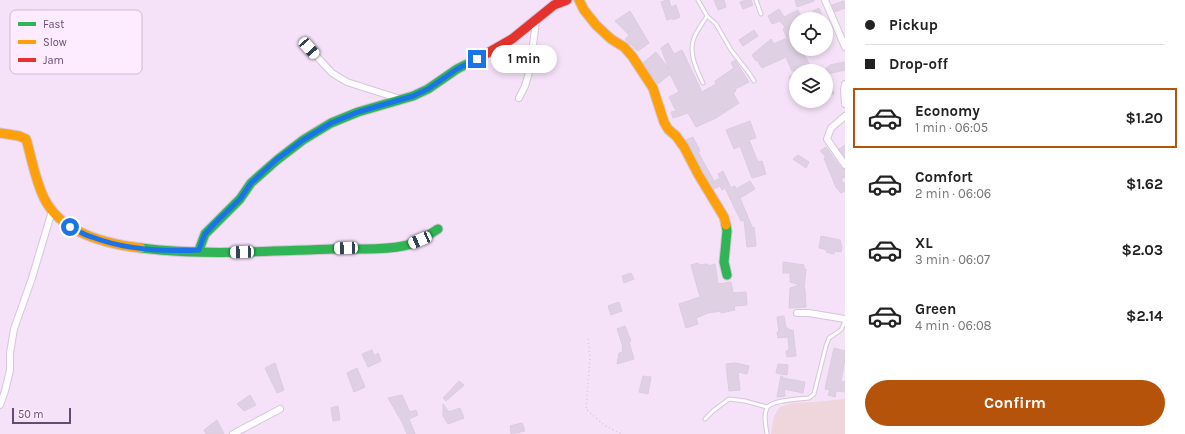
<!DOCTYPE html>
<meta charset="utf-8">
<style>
body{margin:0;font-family:Karla,sans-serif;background:#f2f2f2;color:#222;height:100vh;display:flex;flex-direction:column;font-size:15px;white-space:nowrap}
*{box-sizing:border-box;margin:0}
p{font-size:13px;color:#767676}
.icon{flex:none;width:22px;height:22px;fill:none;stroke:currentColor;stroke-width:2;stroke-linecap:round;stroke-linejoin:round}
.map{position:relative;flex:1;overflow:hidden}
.side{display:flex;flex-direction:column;background:#fff;width:340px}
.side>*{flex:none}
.banner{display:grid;align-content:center;height:88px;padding:0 20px;background:#fff}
.fabs{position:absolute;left:789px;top:12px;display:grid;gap:8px}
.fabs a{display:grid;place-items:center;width:44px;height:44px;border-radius:50%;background:#fff;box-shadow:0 2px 6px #0003;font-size:20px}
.scale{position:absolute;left:12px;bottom:10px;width:59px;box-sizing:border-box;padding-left:4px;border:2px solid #674a74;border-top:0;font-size:11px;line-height:14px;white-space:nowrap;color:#674a74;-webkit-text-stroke:3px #fdebff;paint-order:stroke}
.end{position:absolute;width:18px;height:18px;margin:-9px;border:5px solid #1a73e8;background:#fff;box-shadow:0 0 0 2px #fff}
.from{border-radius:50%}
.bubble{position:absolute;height:28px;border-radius:14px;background:#fff;box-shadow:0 2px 6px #0003;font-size:13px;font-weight:700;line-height:28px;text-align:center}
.car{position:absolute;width:12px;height:24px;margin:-12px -6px;border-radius:5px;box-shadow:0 0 3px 1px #0007;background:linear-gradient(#fff 24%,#345 0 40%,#fff 0 76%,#345 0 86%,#fff 0)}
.banner b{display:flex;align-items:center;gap:14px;height:38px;font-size:15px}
.banner b+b{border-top:1px solid #e0e0e0}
.banner i{width:10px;height:10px;background:#222}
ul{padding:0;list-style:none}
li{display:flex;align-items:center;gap:12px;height:60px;margin:0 8px 6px;padding:0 12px;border:2px solid transparent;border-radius:0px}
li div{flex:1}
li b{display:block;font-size:15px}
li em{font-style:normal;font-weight:700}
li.current{border-color:#b45309}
li>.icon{width:36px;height:36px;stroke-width:1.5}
.button{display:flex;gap:8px;margin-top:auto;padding:8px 20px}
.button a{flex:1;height:46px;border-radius:24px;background:#b45309;color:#fff;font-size:16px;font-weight:700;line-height:46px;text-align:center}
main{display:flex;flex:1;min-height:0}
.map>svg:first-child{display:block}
.residential{fill:#f5e1f8;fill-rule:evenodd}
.green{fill:#efd5dc}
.building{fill:#dfd1e3;stroke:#dccce0}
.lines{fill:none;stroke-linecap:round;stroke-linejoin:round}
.lane-casing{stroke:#d3c8d7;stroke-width:5}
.street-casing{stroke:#d3c8d7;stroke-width:8}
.fast-casing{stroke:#d3c6d6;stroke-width:11}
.slow-casing{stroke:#d3c6d6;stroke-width:11}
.jam-casing{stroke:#d3c6d6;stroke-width:11}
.path{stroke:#d4cbd8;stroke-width:1.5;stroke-dasharray:1 3;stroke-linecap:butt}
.lane{stroke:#fefcfe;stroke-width:3}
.street{stroke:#fefcfe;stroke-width:6}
.fast{stroke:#30b455;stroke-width:9}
.slow{stroke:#ff9f0a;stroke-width:9}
.jam{stroke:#e5322d;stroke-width:9}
.route{stroke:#1a73e8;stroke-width:5}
.key{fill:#fdebff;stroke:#d0bbd5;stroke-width:1}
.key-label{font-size:11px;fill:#674a74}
</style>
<main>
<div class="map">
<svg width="845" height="434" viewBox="0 0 845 434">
<rect width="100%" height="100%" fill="#f6eaf7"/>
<path class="residential" d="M 0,0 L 845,0 L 845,434 L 0,434 ZM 796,19 L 826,19 L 826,49 L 796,49 ZM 796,71 L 826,71 L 826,101 L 796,101 Z"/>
<path class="green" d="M 845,399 L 845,434 L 771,434 L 774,416 L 780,407 L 792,403 L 814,402 Z"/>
<g class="building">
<path d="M 667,0 L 669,0 L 671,7 L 676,5 L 680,17 L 673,20 L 673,18 L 667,20 L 661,2 Z"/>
<path d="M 714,0 L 724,0 L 726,7 L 718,10 Z"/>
<path d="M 746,0 L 751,0 L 753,5 L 743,9 L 740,2 Z"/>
<path d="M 795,0 L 814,0 L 814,1 L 797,7 Z"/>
<path d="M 844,1 L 845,8 L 835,12 L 832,5 Z"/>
<path d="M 819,8 L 823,19 L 816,19 L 813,11 Z"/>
<path d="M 779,9 L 784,17 L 798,10 L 802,19 L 796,19 L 796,49 L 801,49 L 813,71 L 792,71 L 786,57 L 762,68 L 757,60 L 756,61 L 752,55 L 771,39 L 774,44 L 787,38 L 783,29 L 785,27 L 780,21 L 772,24 L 768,16 Z"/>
<path d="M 630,11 L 649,43 L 638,51 L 625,40 L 629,35 L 615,21 Z"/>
<path d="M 754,30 L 758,36 L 743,46 L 739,40 Z"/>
<path d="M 668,43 L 674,54 L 682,50 L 702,92 L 716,84 L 715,81 L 734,68 L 731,63 L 735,60 L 749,82 L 735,89 L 736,91 L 733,93 L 739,103 L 716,118 L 696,127 L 688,113 L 673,118 L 671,112 L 676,111 L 669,97 L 679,92 L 670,74 L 658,84 L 643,63 L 656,52 L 669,69 L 661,48 Z"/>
<path d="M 844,62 L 845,70 L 828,74 L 826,68 L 830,66 L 830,65 Z"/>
<path d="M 827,72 L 834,94 L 826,96 L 826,73 Z"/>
<path d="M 796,73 L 796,91 L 789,77 Z"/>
<path d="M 750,121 L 756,138 L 749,140 L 758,162 L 762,161 L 766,174 L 752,178 L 740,146 L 734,149 L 726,130 Z"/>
<path d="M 693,137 L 700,151 L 698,152 L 714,181 L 710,183 L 686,140 Z"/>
<path d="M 845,145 L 845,157 L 839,149 Z"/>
<path d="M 826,147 L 841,168 L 845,169 L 845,177 L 841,179 L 845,185 L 845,191 L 841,193 L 836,187 L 824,158 L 826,157 L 820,151 Z"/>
<path d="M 798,155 L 809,162 L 806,168 L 793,159 Z"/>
<path d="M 723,171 L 731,188 L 735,186 L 736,189 L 750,181 L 755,189 L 740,198 L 752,227 L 754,227 L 756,246 L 747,247 L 744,220 L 741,221 L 725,188 L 722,190 L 720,186 L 714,189 L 711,183 L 720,178 L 718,174 Z"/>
<path d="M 821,236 L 840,240 L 842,248 L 841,252 L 835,251 L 834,254 L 826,252 L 827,250 L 819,248 Z"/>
<path d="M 783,262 L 804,265 L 804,269 L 806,269 L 804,289 L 805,289 L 806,307 L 789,308 L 790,288 L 800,285 L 790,282 L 790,273 L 783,273 Z"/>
<path d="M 698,263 L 699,265 L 708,264 L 708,266 L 715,264 L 718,284 L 731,282 L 733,293 L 746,292 L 747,305 L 734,306 L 735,310 L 721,313 L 721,311 L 708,313 L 696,318 L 698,324 L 686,328 L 679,304 L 700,297 L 691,265 Z"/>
<path d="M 631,273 L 634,279 L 624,283 L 622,276 Z"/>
<path d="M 619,302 L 622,311 L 611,315 L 608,306 Z"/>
<path d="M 784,316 L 786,328 L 788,328 L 789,330 L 793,330 L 796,356 L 787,357 L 786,351 L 789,350 L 788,337 L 778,338 L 777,332 L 779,332 L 777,317 Z"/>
<path d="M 625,326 L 631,341 L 629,342 L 634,359 L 617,364 L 619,353 L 623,352 L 622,347 L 623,347 L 617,329 Z"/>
<path d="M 834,348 L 845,351 L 845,359 L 841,381 L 845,382 L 845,392 L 836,391 L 835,397 L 828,395 L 830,390 L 825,389 Z"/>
<path d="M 372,350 L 374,356 L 378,353 L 381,361 L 368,367 L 362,354 Z"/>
<path d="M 275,363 L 284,390 L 277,393 L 265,368 Z"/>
<path d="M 736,363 L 749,366 L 747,374 L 738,372 L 740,390 L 729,391 L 726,364 Z"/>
<path d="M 778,364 L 788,365 L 787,375 L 776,373 Z"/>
<path d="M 357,368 L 365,387 L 354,392 L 347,373 Z"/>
<path d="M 643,376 L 651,377 L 648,394 L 639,392 Z"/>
<path d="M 781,376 L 782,376 L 783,378 L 805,382 L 803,393 L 784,389 L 785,396 L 777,397 Z"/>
<path d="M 459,381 L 464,385 L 446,401 L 443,398 Z"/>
<path d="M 250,395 L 256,405 L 244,411 L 237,404 Z"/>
<path d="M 402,395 L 410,412 L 416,410 L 418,415 L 409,419 L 415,434 L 407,434 L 402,422 L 388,398 Z"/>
<path d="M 443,404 L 449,412 L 460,408 L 464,418 L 448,424 L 443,416 Z"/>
<path d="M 338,406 L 340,420 L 333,421 L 331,408 Z"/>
<path d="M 217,420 L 224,434 L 206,434 L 204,430 Z"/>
<path d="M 522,423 L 525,431 L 511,434 L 510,426 Z"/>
</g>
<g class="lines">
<g class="lane-casing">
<g id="lane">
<path d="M 698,0 L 707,16 L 716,24 L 731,50 L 749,73 L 754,81"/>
<path d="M 756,0 L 761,14"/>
<path d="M 703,83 C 697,70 688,53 694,38 C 697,30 703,23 707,16"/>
<path d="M 705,419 L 713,411 L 729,399 L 745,401 L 767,407"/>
<path d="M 767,434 C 766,426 763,416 767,408 C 771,400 800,399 809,398 L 814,394 L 826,346 L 829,338 L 841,330 L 845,321"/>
</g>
</g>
<g class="street-casing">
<g id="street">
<path d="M 825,0 L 845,47"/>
<path d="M 309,48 L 332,73 L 347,82 L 400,99"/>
<path d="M 845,84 L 844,90 L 845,104"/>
<path d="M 519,98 L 525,86 L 530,69 L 536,21"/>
<path d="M 845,116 L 831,128 L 827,139 L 845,165"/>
<path d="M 797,313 L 809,313 L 845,319"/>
<path d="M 0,405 L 5,391 L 10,370 L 10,353 L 14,329 L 32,278 L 52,211"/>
<path d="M 233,434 L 280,409"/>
</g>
</g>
<g class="fast-casing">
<g id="fast">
<path d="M 726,225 L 727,231 L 724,262 L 727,275"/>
<path d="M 141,248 C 205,256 269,251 333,249 C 355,248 381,251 403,246 C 416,244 427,236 438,229"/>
<path d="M 199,250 L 205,234 L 240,199 L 251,183 L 277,160 L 303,140 L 331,123 L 358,112 L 413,96 L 428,89 L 457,69 L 477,59"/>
</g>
</g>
<g class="slow-casing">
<g id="slow">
<path d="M 579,0 L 584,10 L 596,25 L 611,39 L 624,47 L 632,56 L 653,88 L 664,122 L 668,129 L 676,136 L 684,147 L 698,174 L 724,217 L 726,225"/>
<path d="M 0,133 L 19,136 L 26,139 C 32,159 35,180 44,198 C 61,233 106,244 141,248"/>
</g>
</g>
<g class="jam-casing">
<path id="jam" d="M 477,59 L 512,39 L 554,5 L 567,0"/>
</g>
<path class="path" d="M 588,339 L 590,357 L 586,409 L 604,425 L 621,434"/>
<use href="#lane" class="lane"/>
<use href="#street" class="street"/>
<use href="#fast" class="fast"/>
<use href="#slow" class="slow"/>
<use href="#jam" class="jam"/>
</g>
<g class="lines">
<path class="route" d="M 70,227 C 77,230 84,235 92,237 C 126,250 163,252 199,250 L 202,241 L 205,234 L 214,224 L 240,199 L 251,183 L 276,160 L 303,140 L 331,123 L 358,112 L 413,96 L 428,89 L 457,69 L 477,59"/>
</g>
<rect x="10" y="10" width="132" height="64" rx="6" class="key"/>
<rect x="18" y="22" width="18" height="4" fill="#30b455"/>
<rect x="18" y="40" width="18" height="4" fill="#ff9f0a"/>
<rect x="18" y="58" width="18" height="4" fill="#e5322d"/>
<g class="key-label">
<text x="43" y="28">Fast</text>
<text x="43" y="46">Slow</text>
<text x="43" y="64">Jam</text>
</g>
</svg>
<div class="fabs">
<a><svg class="icon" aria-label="locate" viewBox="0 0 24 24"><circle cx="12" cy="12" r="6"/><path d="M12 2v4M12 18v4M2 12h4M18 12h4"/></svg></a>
<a><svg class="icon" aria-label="layers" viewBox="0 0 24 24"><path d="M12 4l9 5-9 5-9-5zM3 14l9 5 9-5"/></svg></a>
</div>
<div class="scale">50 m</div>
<i class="end from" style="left:70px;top:227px"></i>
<i class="end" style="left:477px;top:59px"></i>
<div class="bubble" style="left:491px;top:45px;width:66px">1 min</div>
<i class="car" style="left:309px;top:48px;rotate:138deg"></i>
<i class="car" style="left:420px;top:240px;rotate:247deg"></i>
<i class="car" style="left:346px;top:248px;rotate:268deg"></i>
<i class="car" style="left:242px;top:252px;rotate:268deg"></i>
</div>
<section class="side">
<div class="banner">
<b><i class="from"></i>Pickup</b>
<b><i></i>Drop-off</b>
</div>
<ul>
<li class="current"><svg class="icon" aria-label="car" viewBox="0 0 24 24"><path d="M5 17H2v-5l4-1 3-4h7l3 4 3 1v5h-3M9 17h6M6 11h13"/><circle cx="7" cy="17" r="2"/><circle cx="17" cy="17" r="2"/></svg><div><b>Economy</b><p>1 min · 06:05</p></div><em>$1.20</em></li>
<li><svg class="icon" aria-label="car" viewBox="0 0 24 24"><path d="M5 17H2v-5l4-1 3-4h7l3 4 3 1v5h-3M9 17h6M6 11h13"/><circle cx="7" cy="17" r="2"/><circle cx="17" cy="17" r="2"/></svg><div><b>Comfort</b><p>2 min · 06:06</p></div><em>$1.62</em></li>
<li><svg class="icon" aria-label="car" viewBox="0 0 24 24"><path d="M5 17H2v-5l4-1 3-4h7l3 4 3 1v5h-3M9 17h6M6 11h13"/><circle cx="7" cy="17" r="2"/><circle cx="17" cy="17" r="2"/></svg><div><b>XL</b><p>3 min · 06:07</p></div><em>$2.03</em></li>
<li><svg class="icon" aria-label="car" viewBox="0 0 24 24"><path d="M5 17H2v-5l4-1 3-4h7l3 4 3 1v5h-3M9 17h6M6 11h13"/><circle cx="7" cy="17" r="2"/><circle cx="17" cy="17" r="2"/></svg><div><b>Green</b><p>4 min · 06:08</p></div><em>$2.14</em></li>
</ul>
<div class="button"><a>Confirm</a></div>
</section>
</main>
